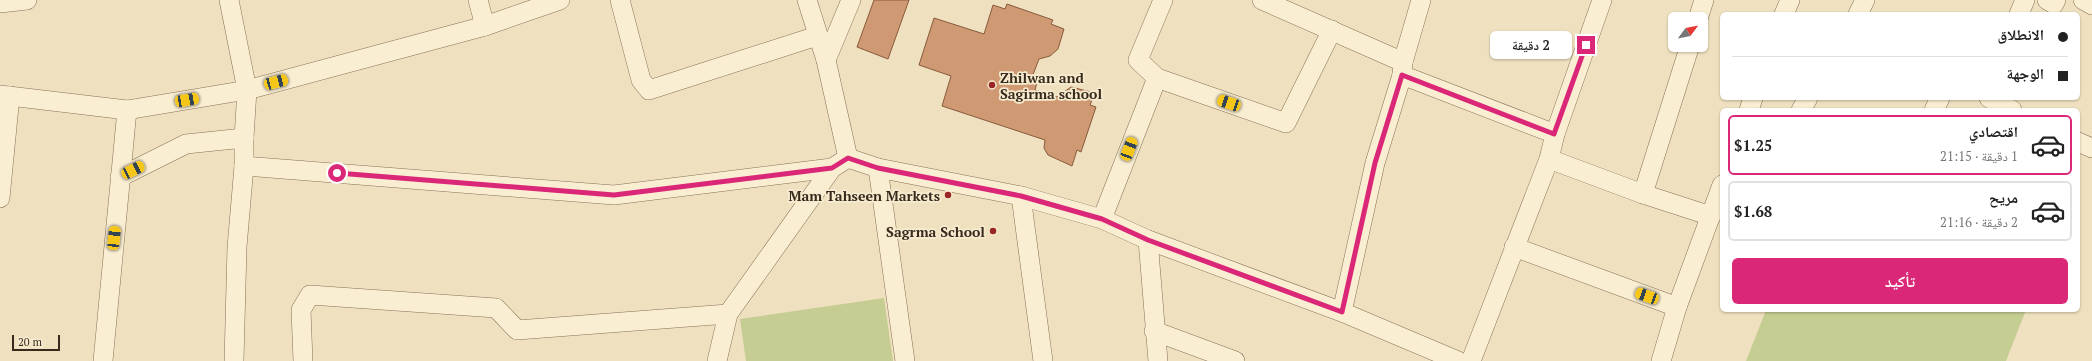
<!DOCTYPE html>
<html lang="ar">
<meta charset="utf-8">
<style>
body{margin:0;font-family:"PT Serif","Noto Naskh Arabic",serif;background:#f2f2f2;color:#222;direction:rtl;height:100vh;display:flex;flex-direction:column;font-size:15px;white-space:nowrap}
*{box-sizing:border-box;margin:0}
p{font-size:13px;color:#767676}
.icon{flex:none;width:22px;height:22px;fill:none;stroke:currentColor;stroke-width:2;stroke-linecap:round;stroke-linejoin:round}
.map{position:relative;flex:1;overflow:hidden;direction:ltr}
.panel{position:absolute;left:1720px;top:108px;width:360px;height:204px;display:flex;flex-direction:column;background:#fff;border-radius:6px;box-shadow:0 1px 3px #0004;direction:rtl}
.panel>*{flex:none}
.guide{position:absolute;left:1720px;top:12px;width:360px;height:88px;border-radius:6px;box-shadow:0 1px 3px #0004;direction:rtl;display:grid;align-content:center;height:88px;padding:0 12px;background:#fff}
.needle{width:26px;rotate:58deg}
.buttons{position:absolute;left:1668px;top:12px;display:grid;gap:8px}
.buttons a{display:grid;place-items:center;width:40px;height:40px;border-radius:6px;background:#fff;box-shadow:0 1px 3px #0004;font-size:20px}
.scale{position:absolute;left:12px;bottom:10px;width:48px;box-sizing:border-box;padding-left:4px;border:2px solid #37291c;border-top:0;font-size:11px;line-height:14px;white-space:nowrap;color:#37291c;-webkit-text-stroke:3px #f6ebcf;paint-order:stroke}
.end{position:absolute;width:18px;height:18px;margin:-9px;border:5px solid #db2777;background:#fff;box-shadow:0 0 0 2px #fff}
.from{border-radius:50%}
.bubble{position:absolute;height:28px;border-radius:6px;background:#fff;box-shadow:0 1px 3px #0004;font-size:13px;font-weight:600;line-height:28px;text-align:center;direction:rtl}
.car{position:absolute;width:12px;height:24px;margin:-12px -6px;border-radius:5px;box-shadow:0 0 3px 1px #0007;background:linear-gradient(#f5c518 24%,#345 0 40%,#f5c518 0 76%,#345 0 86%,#f5c518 0)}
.guide b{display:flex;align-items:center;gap:14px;height:38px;font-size:15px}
.guide b+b{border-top:1px solid #e0e0e0}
.guide i{width:10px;height:10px;background:#222}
ul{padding:7px 0 0;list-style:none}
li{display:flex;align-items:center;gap:12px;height:60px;margin:0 8px 6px;padding:0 4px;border:2px solid #e0e0e0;border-radius:6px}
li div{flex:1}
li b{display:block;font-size:15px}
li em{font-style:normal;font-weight:600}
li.active{border-color:#db2777}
li>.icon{width:36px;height:36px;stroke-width:1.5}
.button{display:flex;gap:8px;margin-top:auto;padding:8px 12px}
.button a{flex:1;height:46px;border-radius:6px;background:#db2777;color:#fff;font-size:16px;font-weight:600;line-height:46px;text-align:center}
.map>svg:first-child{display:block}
.green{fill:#c6cd93}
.building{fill:#ce9973;stroke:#885a3c}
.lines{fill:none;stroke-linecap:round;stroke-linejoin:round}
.minor-casing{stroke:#887157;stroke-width:20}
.minor{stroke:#faeed2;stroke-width:19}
.route{stroke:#db2777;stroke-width:5}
.poi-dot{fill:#992526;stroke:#f6ebcf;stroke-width:1.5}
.labels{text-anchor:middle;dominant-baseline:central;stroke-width:3.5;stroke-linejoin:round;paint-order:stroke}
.poi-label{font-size:14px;font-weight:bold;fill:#37291c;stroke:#f6ebcf;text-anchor:end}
</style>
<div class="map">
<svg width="2092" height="361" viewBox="0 0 2092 361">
<rect width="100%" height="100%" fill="#efe1bf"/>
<g class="green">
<path d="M 884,298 L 893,361 L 746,361 L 740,319 Z"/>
<path d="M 1766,310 L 2026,310 L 2006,361 L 1746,361 Z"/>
</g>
<g class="building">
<path d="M 874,0 L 909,0 L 888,59 L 857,47 Z"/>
<path d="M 1007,4 L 1053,20 L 1051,24 L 1064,29 L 1058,49 L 1050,56 L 1039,59 L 1031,80 L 1037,82 L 1035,90 L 1057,97 L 1071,87 L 1095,93 L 1090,105 L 1096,107 L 1081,152 L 1077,150 L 1072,166 L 1048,155 L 1044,148 L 1045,140 L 942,106 L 951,76 L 919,65 L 934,18 L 984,34 L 993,5 L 1005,9 Z"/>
</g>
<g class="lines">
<g class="minor-casing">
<g id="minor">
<path d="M 229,0 L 247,90 L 244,138"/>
<path d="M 478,0 L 485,26"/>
<path d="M 620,0 L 641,80 L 649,90 L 817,36"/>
<path d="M 807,0 L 826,60 L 848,158"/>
<path d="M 1163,0 L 1138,60 L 1157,78 L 1286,123 L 1332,30"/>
<path d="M 1262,0 L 1403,62"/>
<path d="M 2047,0 L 2054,4 L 2056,0"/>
<path d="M 2083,0 L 2092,5"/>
<path d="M 0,3 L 27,0"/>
<path d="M 1784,14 L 1790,0"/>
<path d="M 1858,14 L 1865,0"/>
<path d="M 2019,14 L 2025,0"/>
<path d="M 1698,19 L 1704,0"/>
<path d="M 826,60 L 851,0"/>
<path d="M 1402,75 L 1555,134"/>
<path d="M 0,95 L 127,110 L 247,90 L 485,26 L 560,0"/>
<path d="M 1989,98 L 2012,110"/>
<path d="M 1749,110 L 1753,98"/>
<path d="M 1801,110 L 1808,98"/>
<path d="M 1934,110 L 1940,98"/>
<path d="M 2078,142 L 2092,148"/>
<path d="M 848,158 L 878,168 L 1021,196 L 1102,219 L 1148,240 L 1342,312 L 1458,361"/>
<path d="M 1549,159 L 1643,194 L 1711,216"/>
<path d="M 878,168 L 905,361"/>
<path d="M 120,177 L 186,144 L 244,138 L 244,166 L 614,195 L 832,168 L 848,158"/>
<path d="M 1643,194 L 1690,45"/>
<path d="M 1021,196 L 1043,361"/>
<path d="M 0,198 L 10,96"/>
<path d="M 1102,219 L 1157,78"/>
<path d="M 1148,240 L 1158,361"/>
<path d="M 1514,247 L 1677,307"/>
<path d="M 1342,312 L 1375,163 L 1402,75 L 1403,62 L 1421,0"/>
<path d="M 1154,331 L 1235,361"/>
<path d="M 103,361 L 127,110"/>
<path d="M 234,361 L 237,247 L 244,166"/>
<path d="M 303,361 L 301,310 L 310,295 L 496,308 L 517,330 L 728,314 L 832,168"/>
<path d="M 717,361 L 728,314"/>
<path d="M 1471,361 L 1549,159 L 1555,134 L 1602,0"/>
<path d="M 1661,361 L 1677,307 L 1722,185"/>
</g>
</g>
<use href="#minor" class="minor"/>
</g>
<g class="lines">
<path class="route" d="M 337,173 L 614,195 L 832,168 L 848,158 L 878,168 L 1021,196 L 1102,219 L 1148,240 L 1342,312 L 1375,163 L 1402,75 L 1554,134 L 1586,45"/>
</g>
<g class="poi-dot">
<circle cx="992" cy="85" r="4"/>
<circle cx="948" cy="195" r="4"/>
<circle cx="993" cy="231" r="4"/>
</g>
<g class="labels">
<g class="poi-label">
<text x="1000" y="77" text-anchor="start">Zhilwan and<tspan x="1000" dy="16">Sagirma school</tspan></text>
<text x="940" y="195">Mam Tahseen Markets</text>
<text x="985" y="231">Sagrma School</text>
</g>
</g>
</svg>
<div class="buttons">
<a><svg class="needle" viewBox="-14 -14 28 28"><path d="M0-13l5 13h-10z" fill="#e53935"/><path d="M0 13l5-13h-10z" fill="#767676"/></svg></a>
</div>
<div class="scale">20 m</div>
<i class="end from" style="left:337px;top:173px"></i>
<i class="end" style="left:1586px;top:45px"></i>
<div class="bubble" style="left:1490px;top:31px;width:82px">2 دقيقة</div>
<i class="car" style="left:276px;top:82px;rotate:75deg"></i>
<i class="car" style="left:187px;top:100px;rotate:80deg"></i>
<i class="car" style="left:1229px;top:103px;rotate:289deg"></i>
<i class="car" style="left:1129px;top:149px;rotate:21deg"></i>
<i class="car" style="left:133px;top:170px;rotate:64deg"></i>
<i class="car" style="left:114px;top:238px;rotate:6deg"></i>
<i class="car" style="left:1647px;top:296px;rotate:290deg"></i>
<div class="guide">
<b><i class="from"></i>الانطلاق</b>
<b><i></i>الوجهة</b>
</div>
<section class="panel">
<ul>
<li class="active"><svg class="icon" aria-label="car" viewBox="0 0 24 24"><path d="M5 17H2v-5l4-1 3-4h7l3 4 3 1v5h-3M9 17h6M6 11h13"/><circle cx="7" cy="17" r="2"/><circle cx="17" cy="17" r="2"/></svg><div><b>اقتصادي</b><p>1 دقيقة · 21:15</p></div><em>$1.25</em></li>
<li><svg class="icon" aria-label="car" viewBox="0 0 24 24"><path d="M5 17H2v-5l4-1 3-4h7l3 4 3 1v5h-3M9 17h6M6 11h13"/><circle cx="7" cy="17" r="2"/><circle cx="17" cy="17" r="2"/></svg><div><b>مريح</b><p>2 دقيقة · 21:16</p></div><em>$1.68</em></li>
</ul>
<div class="button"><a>تأكيد</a></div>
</section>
</div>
